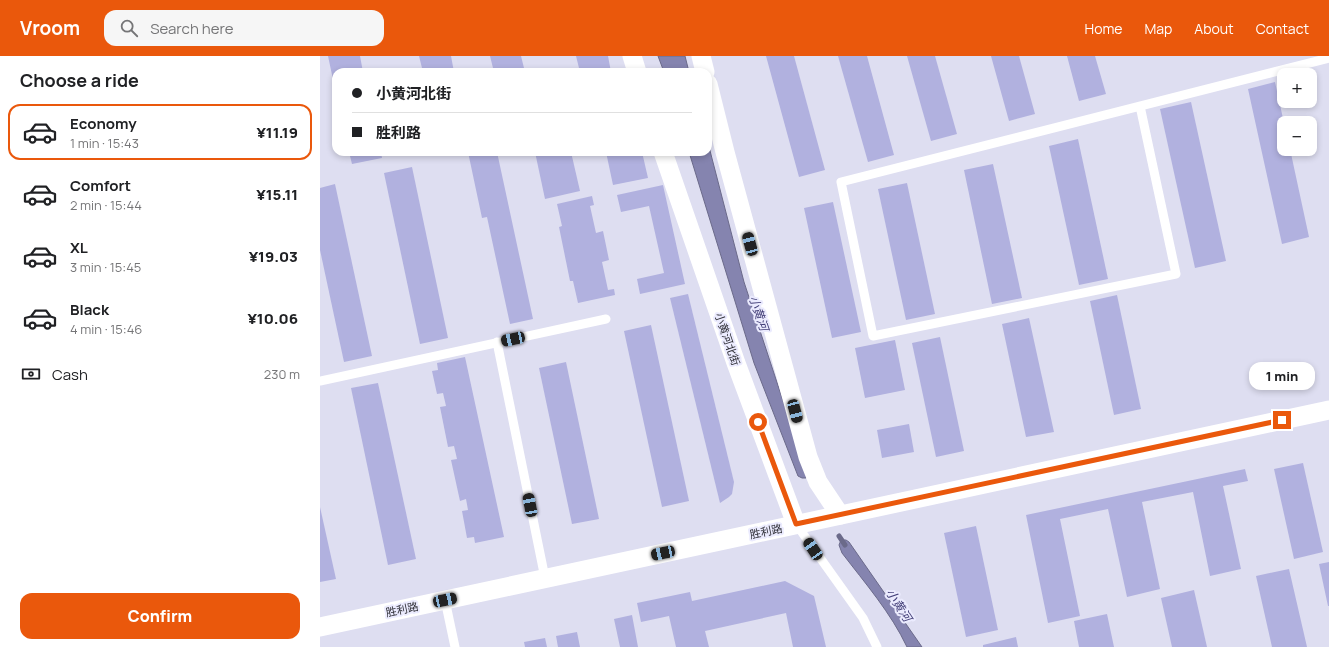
<!DOCTYPE html>
<meta charset="utf-8">
<style>
body{margin:0;font-family:Manrope,"Noto Sans SC",sans-serif;background:#f6f6f6;color:#202124;height:100vh;display:flex;flex-direction:column;font-size:15px;white-space:nowrap}
*{box-sizing:border-box;margin:0}
p{font-size:13px;color:#757577}
.icon{flex:none;width:22px;height:22px;fill:none;stroke:currentColor;stroke-width:2;stroke-linecap:round;stroke-linejoin:round}
.map{position:relative;flex:1;overflow:hidden}
.details{display:flex;flex-direction:column;background:#fff;width:320px}
.details>*{flex:none}
.top-card{position:absolute;left:12px;top:12px;width:380px;height:88px;border-radius:12px;box-shadow:0 2px 6px #0003;display:grid;align-content:center;height:88px;padding:0 20px;background:#fff}
.buttons{position:absolute;left:957px;top:12px;display:grid;gap:8px}
.buttons a{display:grid;place-items:center;width:40px;height:40px;border-radius:8px;background:#fff;box-shadow:0 2px 6px #0003;font-size:20px}
.end{position:absolute;width:18px;height:18px;margin:-9px;border:5px solid #ea580c;background:#fff;box-shadow:0 0 0 2px #fff}
.from{border-radius:50%}
.bubble{position:absolute;height:28px;border-radius:12px;background:#fff;box-shadow:0 2px 6px #0003;font-size:13px;font-weight:800;line-height:28px;text-align:center}
.car{position:absolute;width:12px;height:24px;margin:-12px -6px;border-radius:5px;box-shadow:0 0 3px 1px #0007;background:linear-gradient(#222 24%,#8ab4d8 0 40%,#222 0 76%,#8ab4d8 0 86%,#222 0)}
.top-card b{display:flex;align-items:center;gap:14px;height:38px;font-size:15px}
.top-card b+b{border-top:1px solid #e0e0e0}
.top-card i{width:10px;height:10px;background:#202124}
ul{padding:0;list-style:none}
li{display:flex;align-items:center;gap:12px;height:56px;margin:0 8px 6px;padding:0 12px;border:2px solid transparent;border-radius:12px}
li div{flex:1}
li b{display:block;font-size:15px}
li em{font-style:normal;font-weight:800}
li.on{border-color:#ea580c}
li>.icon{width:36px;height:36px;stroke-width:1.5}
h2{padding:0 20px;font-size:18px;line-height:48px}
.pay{display:flex;align-items:center;gap:10px;height:44px;padding:0 20px;font-size:15px}
.pay p{margin-inline-start:auto}
.primary-button{display:flex;gap:8px;margin-top:auto;padding:8px 20px}
.primary-button a{flex:1;height:46px;border-radius:12px;background:#ea580c;color:#fff;font-size:16px;font-weight:800;line-height:46px;text-align:center}
header{display:flex;align-items:center;gap:24px;box-sizing:border-box;height:56px;padding:0 20px;background:#ea580c;color:#fff}
header strong{font-size:19px}
nav{display:flex;gap:22px;margin-inline-start:auto;font-size:14px}
.search{width:280px;height:36px;background:#f6f6f6;display:flex;align-items:center;gap:10px;box-sizing:border-box;padding:0 14px;border-radius:12px;color:#757577;font-size:15px}
main{display:flex;flex:1;min-height:0}
.map>svg:first-child{display:block}
.water{fill:#8584af;stroke:#6b6a8a}
.lines{fill:none;stroke-linecap:round;stroke-linejoin:round}
.stream{stroke:#6b6a8a;stroke-width:5}
.building{fill:#b1b1df}
.service{stroke:#fff;stroke-width:9}
.minor{stroke:#fff;stroke-width:19}
.route{stroke:#ea580c;stroke-width:5}
.labels{text-anchor:middle;dominant-baseline:central;stroke-width:4;stroke-linejoin:round;paint-order:stroke}
.street-label{font-size:11px;fill:#2d2d34;stroke:#ebebfe}
.water-label{font-size:12px;font-style:italic;fill:#433f78;stroke:#ebebfe}
</style>
<header>
<strong>Vroom</strong>
<div class="search"><svg class="icon" aria-label="search" viewBox="0 0 24 24"><circle cx="10" cy="10" r="6"/><path d="M15 15l6 6"/></svg>Search here</div>
<nav><a>Home</a><a>Map</a><a>About</a><a>Contact</a></nav>
</header>
<main>
<section class="details">
<h2>Choose a ride</h2>
<ul>
<li class="on"><svg class="icon" aria-label="car" viewBox="0 0 24 24"><path d="M5 17H2v-5l4-1 3-4h7l3 4 3 1v5h-3M9 17h6M6 11h13"/><circle cx="7" cy="17" r="2"/><circle cx="17" cy="17" r="2"/></svg><div><b>Economy</b><p>1 min · 15:43</p></div><em>¥11.19</em></li>
<li><svg class="icon" aria-label="car" viewBox="0 0 24 24"><path d="M5 17H2v-5l4-1 3-4h7l3 4 3 1v5h-3M9 17h6M6 11h13"/><circle cx="7" cy="17" r="2"/><circle cx="17" cy="17" r="2"/></svg><div><b>Comfort</b><p>2 min · 15:44</p></div><em>¥15.11</em></li>
<li><svg class="icon" aria-label="car" viewBox="0 0 24 24"><path d="M5 17H2v-5l4-1 3-4h7l3 4 3 1v5h-3M9 17h6M6 11h13"/><circle cx="7" cy="17" r="2"/><circle cx="17" cy="17" r="2"/></svg><div><b>XL</b><p>3 min · 15:45</p></div><em>¥19.03</em></li>
<li><svg class="icon" aria-label="car" viewBox="0 0 24 24"><path d="M5 17H2v-5l4-1 3-4h7l3 4 3 1v5h-3M9 17h6M6 11h13"/><circle cx="7" cy="17" r="2"/><circle cx="17" cy="17" r="2"/></svg><div><b>Black</b><p>4 min · 15:46</p></div><em>¥10.06</em></li>
</ul>
<div class="pay"><svg class="icon" aria-label="cash" viewBox="0 0 24 24"><path d="M3 7h18v10H3z"/><circle cx="12" cy="12" r="2"/></svg>Cash<p>230 m</p></div>
<div class="primary-button"><a>Confirm</a></div>
</section>
<div class="map">
<svg width="1009" height="591" viewBox="0 0 1009 591">
<rect width="100%" height="100%" fill="#dedef1"/>
<g class="water">
<path d="M 338,0 L 365,0 L 369,16 L 344,16 Z"/>
<path d="M 388,87 L 424,226 L 487,418 L 486,422 L 482,422 L 478,420 L 434,307 L 369,96 L 388,96 Z"/>
<path d="M 521,484 L 526,484 L 529,486 L 602,591 L 587,591 C 571,557 545,527 522,497 L 519,489 Z"/>
</g>
<g class="lines">
<path class="stream" d="M 519,480 L 525,489"/>
</g>
<g class="building">
<path d="M 8,0 L 40,0 L 43,16 L 16,16 L 15,33 Z"/>
<path d="M 99,0 L 131,0 L 134,16 L 103,16 Z"/>
<path d="M 170,0 L 201,0 L 205,16 L 174,16 Z"/>
<path d="M 256,0 L 288,0 L 291,16 L 260,16 Z"/>
<path d="M 446,0 L 474,0 L 505,114 L 479,121 Z"/>
<path d="M 518,0 L 547,0 L 574,99 L 548,106 Z"/>
<path d="M 587,0 L 615,0 L 637,78 L 611,85 Z"/>
<path d="M 671,0 L 699,0 L 715,58 L 689,65 Z"/>
<path d="M 747,0 L 775,0 L 786,38 L 759,45 Z"/>
<path d="M 955,26 L 964,67 L 964,93 L 970,93 L 989,181 L 962,188 L 928,33 Z"/>
<path d="M 871,46 L 906,205 L 875,212 L 840,53 Z"/>
<path d="M 758,83 L 788,223 L 759,229 L 729,90 Z"/>
<path d="M 29,96 L 61,96 L 62,102 L 32,108 Z"/>
<path d="M 148,96 L 177,96 L 213,263 L 190,268 L 167,161 L 162,162 Z"/>
<path d="M 215,96 L 251,96 L 260,135 L 225,143 Z"/>
<path d="M 286,96 L 322,96 L 328,122 L 293,129 Z"/>
<path d="M 673,108 L 702,242 L 672,248 L 644,114 Z"/>
<path d="M 92,111 L 128,282 L 100,288 L 64,117 Z"/>
<path d="M 587,127 L 615,258 L 586,264 L 558,133 Z"/>
<path d="M 15,128 L 52,300 L 24,306 L 0,194 L 0,132 Z"/>
<path d="M 343,129 L 365,228 L 320,238 L 317,223 L 344,217 L 329,150 L 301,156 L 297,139 Z"/>
<path d="M 272,140 L 274,149 L 270,150 L 276,177 L 283,175 L 289,204 L 282,206 L 288,234 L 294,233 L 295,239 L 258,247 L 253,225 L 250,225 L 239,171 L 242,170 L 237,148 Z"/>
<path d="M 513,146 L 541,276 L 512,282 L 484,152 Z"/>
<path d="M 368,238 L 414,426 L 412,438 L 409,441 L 400,447 L 350,242 Z"/>
<path d="M 797,239 L 821,353 L 794,359 L 770,245 Z"/>
<path d="M 709,262 L 734,376 L 706,381 L 682,268 Z"/>
<path d="M 331,269 L 369,445 L 342,451 L 304,275 Z"/>
<path d="M 620,281 L 644,395 L 616,401 L 592,287 Z"/>
<path d="M 575,284 L 585,334 L 545,342 L 535,292 Z"/>
<path d="M 145,301 L 184,481 L 155,487 L 154,481 L 147,482 L 142,455 L 148,454 L 146,443 L 140,445 L 131,404 L 137,403 L 134,390 L 128,391 L 120,351 L 126,350 L 123,337 L 117,338 L 112,315 L 118,314 L 117,307 Z"/>
<path d="M 246,306 L 279,463 L 252,468 L 219,312 Z"/>
<path d="M 58,327 L 96,503 L 68,509 L 31,332 Z"/>
<path d="M 589,368 L 594,396 L 562,402 L 557,374 Z"/>
<path d="M 983,407 L 1003,496 L 974,503 L 954,413 Z"/>
<path d="M 925,413 L 928,425 L 903,430 L 921,513 L 890,520 L 873,436 L 822,446 L 840,533 L 807,541 L 788,453 L 740,463 L 760,560 L 728,567 L 706,459 Z"/>
<path d="M 0,451 L 16,523 L 0,526 Z"/>
<path d="M 656,470 L 678,574 L 646,581 L 624,477 Z"/>
<path d="M 1009,506 L 1009,550 L 1008,550 L 999,508 Z"/>
<path d="M 969,513 L 987,591 L 952,591 L 936,520 Z"/>
<path d="M 465,525 L 494,540 L 506,591 L 473,591 L 466,557 L 385,575 L 389,591 L 356,591 L 349,560 L 321,566 L 317,547 L 370,536 L 372,545 Z"/>
<path d="M 874,534 L 887,591 L 852,591 L 841,542 Z"/>
<path d="M 787,558 L 794,591 L 759,591 L 754,565 Z"/>
<path d="M 312,559 L 318,591 L 300,591 L 294,563 Z"/>
<path d="M 257,576 L 260,591 L 238,591 L 236,580 Z"/>
<path d="M 696,581 L 698,591 L 663,591 L 663,589 Z"/>
<path d="M 225,582 L 227,591 L 205,591 L 204,586 Z"/>
</g>
<g class="lines">
<g class="service">
<path d="M 820,50 L 856,218 L 553,280 L 521,126 L 1009,2"/>
<path d="M 177,286 L 225,522"/>
<path d="M 0,325 L 286,263"/>
<path d="M 476,468 L 543,562 L 557,591"/>
<path d="M 125,544 L 135,591"/>
</g>
<g class="minor">
<path d="M 312,0 L 317,16"/>
<path d="M 381,0 L 385,16"/>
<path d="M 388,28 L 405,96 L 488,401 L 498,426 L 520,459"/>
<path d="M 343,96 L 416,307 L 476,468"/>
<path d="M 0,571 L 1009,354"/>
</g>
</g>
<g class="lines">
<path class="route" d="M 438,366 L 476,468 L 962,364"/>
</g>
<g class="labels">
<g class="street-label">
<text transform="translate(408 283) rotate(71)">小黄河北街</text>
<text transform="translate(446 475) rotate(-12)">胜利路</text>
<text transform="translate(82 553) rotate(-12)">胜利路</text>
</g>
<g class="water-label">
<text transform="translate(439 257) rotate(71)">小黄河</text>
<text transform="translate(579 549) rotate(57)">小黄河</text>
</g>
</g>
</svg>
<div class="buttons">
<a>+</a>
<a>−</a>
</div>
<i class="end from" style="left:438px;top:366px"></i>
<i class="end" style="left:962px;top:364px"></i>
<div class="bubble" style="left:929px;top:306px;width:66px">1 min</div>
<i class="car" style="left:430px;top:188px;rotate:345deg"></i>
<i class="car" style="left:193px;top:283px;rotate:258deg"></i>
<i class="car" style="left:475px;top:355px;rotate:165deg"></i>
<i class="car" style="left:210px;top:449px;rotate:349deg"></i>
<i class="car" style="left:493px;top:493px;rotate:326deg"></i>
<i class="car" style="left:343px;top:497px;rotate:258deg"></i>
<i class="car" style="left:125px;top:544px;rotate:78deg"></i>
<div class="top-card">
<b><i class="from"></i>小黄河北街</b>
<b><i></i>胜利路</b>
</div>
</div>
</main>
